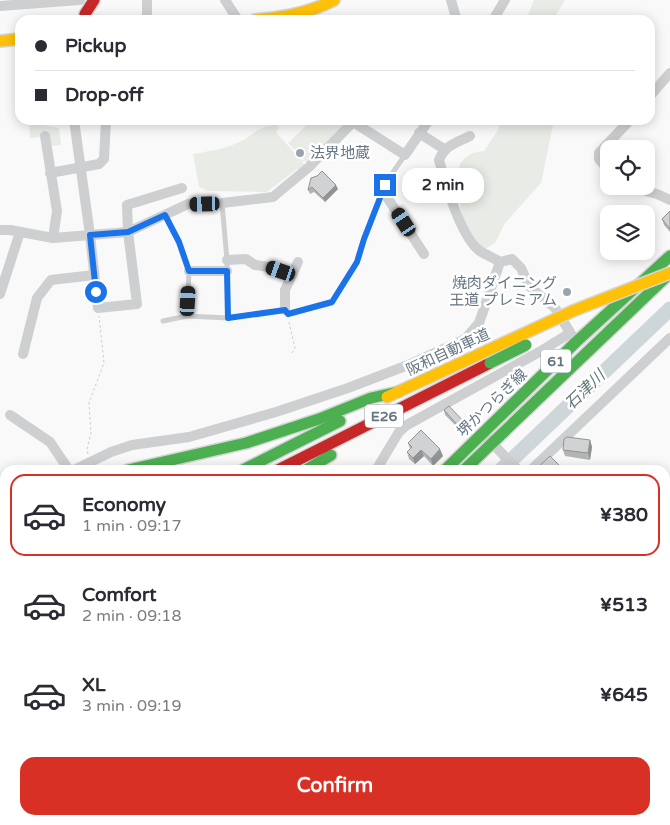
<!DOCTYPE html>
<meta charset="utf-8">
<style>
body{margin:0;font-family:"Varela Round","Noto Sans JP",sans-serif;background:#f7f7f7;color:#2b2b33;height:100vh;display:flex;flex-direction:column;font-size:19px;white-space:nowrap}
*{box-sizing:border-box;margin:0}
p{font-size:16px;color:#7c7c81}
.icon{flex:none;width:28px;height:28px;fill:none;stroke:currentColor;stroke-width:2;stroke-linecap:round;stroke-linejoin:round}
.map{position:relative;flex:1;overflow:hidden}
.drawer{position:absolute;left:0px;top:465px;width:670px;height:360px;display:flex;flex-direction:column;background:#fff;border-radius:15px 15px 0 0;box-shadow:0 2px 12px #0003}
.drawer>*{flex:none}
.hud{position:absolute;left:15px;top:15px;width:640px;height:110px;border-radius:15px;box-shadow:0 2px 12px #0003;display:grid;align-content:center;height:110px;padding:0 20px;background:#fff}
.fabs{position:absolute;left:600px;top:140px;display:grid;gap:10px}
.fabs a{display:grid;place-items:center;width:55px;height:55px;border-radius:10px;background:#fff;box-shadow:0 2px 12px #0003;font-size:25px}
.end{position:absolute;width:22px;height:22px;margin:-11px;border:6px solid #1a73e8;background:#fff;box-shadow:0 0 0 2px #fff}
.from{border-radius:50%}
.bubble{position:absolute;height:35px;border-radius:15px;background:#fff;box-shadow:0 2px 12px #0003;font-size:16px;font-weight:700;line-height:35px;text-align:center}
.car{position:absolute;width:15px;height:30px;margin:-15px -8px;border-radius:6px;box-shadow:0 0 4px 1px #0007;background:linear-gradient(#222 24%,#8ab4d8 0 40%,#222 0 76%,#8ab4d8 0 86%,#222 0)}
.hud b{display:flex;align-items:center;gap:18px;height:48px;font-size:19px}
.hud b+b{border-top:1px solid #e1e1e2}
.hud i{width:12px;height:12px;background:#2b2b33}
ul{padding:9px 0 0;list-style:none}
li{display:flex;align-items:center;gap:15px;height:82px;margin:0 10px 8px;padding:0 10px;border:2px solid transparent;border-radius:15px}
li div{flex:1}
li b{display:block;font-size:19px}
li em{font-style:normal;font-weight:700}
li.selected{border-color:#d93025}
li>.icon{width:45px;height:45px;stroke-width:1.5}
.button{display:flex;gap:10px;margin-top:auto;padding:10px 20px}
.button a{flex:1;height:58px;border-radius:15px;background:#d93025;color:#fff;font-size:20px;font-weight:700;line-height:58px;text-align:center}
.map>svg:first-child{display:block}
.green{fill:#e8ebe6}
.lines{fill:none;stroke-linecap:round;stroke-linejoin:round}
.river{stroke:#ced6d9;stroke-width:15}
.fast-casing{stroke:#d5d6d7;stroke-width:14}
.slow-casing{stroke:#d5d6d7;stroke-width:14}
.jam-casing{stroke:#d5d6d7;stroke-width:14}
.path{stroke:#cbcccd;stroke-width:1;stroke-dasharray:2.5 2.5;stroke-linecap:butt}
.lane{stroke:#cecfd0;stroke-width:5}
.street{stroke:#cecfd0;stroke-width:10}
.fast{stroke:#4caf50;stroke-width:11}
.slow{stroke:#ffc107;stroke-width:11}
.jam{stroke:#c62828;stroke-width:11}
.fast-bridge-casing{stroke:#d5d6d6;stroke-width:14;stroke-linecap:butt}
.slow-bridge-casing{stroke:#d5d6d6;stroke-width:14;stroke-linecap:butt}
.fast-bridge{stroke:#4caf50;stroke-width:11}
.slow-bridge{stroke:#ffc107;stroke-width:11}
.wall{fill:#b3b5b5}
.shaded-wall{fill:#929394}
.building{fill:#d0d2d3;stroke:#929394}
.route{stroke:#1a73e8;stroke-width:6}
.poi-dot{fill:#99a4ac;stroke:#fff;stroke-width:2}
.labels{text-anchor:middle;dominant-baseline:central;stroke-width:5;stroke-linejoin:round;paint-order:stroke}
.shield{fill:#fff;stroke:#939fa8;stroke-width:1}
.shield-label{font-size:14px;font-weight:bold;fill:#657683}
.poi-label{font-size:15px;fill:#657683;stroke:#fff;text-anchor:start}
.street-label{font-size:15px;fill:#657683;stroke:#fff}
.water-label{font-size:16px;font-style:italic;fill:#60757c;stroke:#fff}
</style>
<div class="map">
<svg width="670" height="825" viewBox="0 0 670 825">
<rect width="100%" height="100%" fill="#f9f9f9"/>
<g class="green">
<path d="M 534,0 L 565,0 L 553,20 L 526,20 Z"/>
<path d="M 312,120 L 343,120 L 344,125 L 307,163 L 288,143 Z"/>
<path d="M 500,120 L 554,120 L 541,183 L 505,223 L 495,243 L 482,251 C 478,245 473,238 469,232 C 461,218 453,177 461,163 C 466,154 475,152 484,151 L 498,130 Z"/>
<path d="M 29,122 L 59,128 L 61,145 L 50,146 L 49,136 L 30,138 Z"/>
<path d="M 275,123 L 279,128 L 276,132 L 305,165 L 301,169 L 297,169 L 267,192 L 208,191 L 199,187 L 193,154 C 210,151 228,149 243,140 C 253,135 260,126 271,126 Z"/>
</g>
<g class="lines">
<g class="river">
<path d="M 501,470 L 670,309"/>
<path d="M 218,825 L 221,820"/>
</g>
<g class="fast-casing">
<g id="fast">
<path d="M 128,470 L 246,443 L 319,419 L 371,398 L 398,392"/>
<path d="M 243,470 L 340,421"/>
<path d="M 306,470 L 331,455"/>
<path d="M 445,470 L 576,342 L 670,256"/>
<path d="M 464,470 L 669,274"/>
<path d="M 0,567 L 5,564"/>
<path d="M 0,609 L 5,607"/>
<path d="M 173,825 L 176,820"/>
<path d="M 192,825 L 194,820"/>
</g>
</g>
<g class="slow-casing">
<g id="slow">
<path d="M 255,20 C 283,18 309,13 334,0"/>
<path d="M 0,41 L 20,39"/>
<path d="M 387,397 L 482,353"/>
<path d="M 0,592 L 5,590"/>
<path d="M 0,646 L 5,646"/>
<path d="M 82,820 L 84,825"/>
</g>
</g>
<g class="jam-casing">
<g id="jam">
<path d="M 85,20 L 85,14 L 94,0"/>
<path d="M 278,470 L 490,363"/>
<path d="M 54,825 L 55,820"/>
</g>
</g>
<g class="path">
<path d="M 298,149 L 295,152 L 303,161"/>
<path d="M 289,322 L 295,348 L 292,353"/>
<path d="M 88,454 L 87,449 L 91,433 L 89,403 L 104,363 L 99,316"/>
</g>
<g class="lane">
<path d="M 222,203 L 227,260 L 228,318"/>
<path d="M 187,316 L 228,318 L 285,310 L 288,314 L 332,303 L 357,262 L 364,239 L 389,178 L 405,155"/>
<path d="M 163,321 L 187,316 L 189,271 L 179,242 L 165,215"/>
<path d="M 665,517 L 670,512"/>
<path d="M 665,599 L 670,604"/>
<path d="M 0,668 L 5,658"/>
</g>
<g class="street">
<path d="M 147,0 L 147,20"/>
<path d="M 225,0 L 238,20"/>
<path d="M 451,0 L 456,18 L 460,20"/>
<path d="M 0,6 L 80,0"/>
<path d="M 493,20 L 505,0"/>
<path d="M 650,96 L 670,73"/>
<path d="M 74,120 L 90,235 L 98,308 L 137,304 L 128,232 L 127,205 L 182,188"/>
<path d="M 350,120 L 405,155 L 429,120"/>
<path d="M 419,133 L 444,149"/>
<path d="M 45,136 L 57,211 L 53,238"/>
<path d="M 470,136 C 456,143 445,145 439,160 C 445,182 461,238 480,251 C 486,255 494,258 500,262"/>
<path d="M 609,171 L 599,159 L 599,153 L 630,120"/>
<path d="M 50,173 L 99,164 L 104,159 L 106,120"/>
<path d="M 626,186 L 657,194 L 670,200"/>
<path d="M 383,191 L 424,254"/>
<path d="M 0,230 L 10,230 L 53,238 L 128,232 L 188,204 L 222,203 L 273,197 L 309,167 L 355,120"/>
<path d="M 227,260 L 246,259 L 255,265 L 269,267 L 292,275"/>
<path d="M 189,271 L 227,271"/>
<path d="M 0,294 L 20,232"/>
<path d="M 285,310 L 285,290 L 298,262"/>
<path d="M 23,354 L 37,298 L 51,280 L 94,275"/>
<path d="M 10,415 L 50,442 L 69,470"/>
<path d="M 488,439 L 518,470"/>
<path d="M 74,470 L 111,452 L 132,445 L 189,437 L 276,412 L 348,388 L 408,365 L 465,339 L 479,323 L 500,262 L 512,259 L 521,268 L 529,286 L 555,308 L 576,342"/>
<path d="M 376,470 L 399,432 L 407,425 L 541,351 L 570,333"/>
<path d="M 531,470 L 670,338"/>
<path d="M 0,539 L 5,535"/>
<path d="M 665,616 L 670,611"/>
<path d="M 0,690 L 5,693"/>
<path d="M 665,788 L 670,784"/>
<path d="M 306,820 L 307,825"/>
<path d="M 433,820 L 438,825"/>
<path d="M 663,820 L 664,825"/>
<path d="M 32,825 L 33,820"/>
<path d="M 244,825 L 247,820"/>
</g>
<use href="#fast" class="fast"/>
<use href="#slow" class="slow"/>
<use href="#jam" class="jam"/>
<g class="fast-bridge-casing">
<path id="fast-bridge" d="M 490,363 L 526,345"/>
</g>
<g class="slow-bridge-casing">
<path id="slow-bridge" d="M 482,353 L 575,310 L 670,273"/>
</g>
<use href="#fast-bridge" class="fast-bridge"/>
<use href="#slow-bridge" class="slow-bridge"/>
</g>
<g class="wall">
<path d="M 311,178 L 338,189 L 325,202 L 314,192 L 310,194 L 308,190 Z"/>
<path d="M 670,211 L 670,232 L 664,225 L 662,219 Z"/>
<path d="M 444,410 L 468,429 L 463,433 L 445,415 Z"/>
<path d="M 590,440 L 592,447 L 590,460 L 565,456 L 563,450 Z"/>
<path d="M 408,443 L 443,456 L 433,466 L 424,456 L 415,464 L 409,459 L 407,452 L 410,449 Z"/>
</g>
<g class="shaded-wall">
<path d="M 336,185 L 338,189 L 325,202 L 323,198 Z"/>
<path d="M 466,424 L 468,429 L 463,433 L 461,429 Z"/>
<path d="M 590,440 L 592,447 L 590,460 L 588,453 Z"/>
<path d="M 440,449 L 443,456 L 433,466 L 431,459 Z"/>
<path d="M 421,450 L 424,456 L 415,464 L 413,458 Z"/>
</g>
<g class="building">
<path d="M 322,171 L 336,185 L 323,198 L 312,187 L 308,190 L 311,178 L 317,176 Z"/>
<path d="M 670,211 L 670,229 L 662,219 Z"/>
<path d="M 449,406 L 466,424 L 461,429 L 444,410 Z"/>
<path d="M 421,430 L 440,449 L 431,459 L 421,450 L 413,458 L 407,452 L 412,447 L 408,443 Z"/>
<path d="M 567,437 L 590,440 L 588,453 L 563,450 L 564,439 Z"/>
<path d="M 550,456 L 564,470 L 535,470 Z"/>
</g>
<g class="lines">
<path class="route" d="M 96,292 L 90,235 L 128,232 L 165,215 L 179,242 L 189,271 L 227,271 L 228,318 L 285,310 L 288,314 L 332,302 L 357,262 L 364,239 L 385,185"/>
</g>
<g class="poi-dot">
<circle cx="300" cy="153" r="5"/>
<circle cx="567" cy="292" r="5"/>
</g>
<g class="labels">
<g class="shield">
<rect x="541" y="349.5" width="30" height="23" rx="4"/>
<rect x="365" y="404.5" width="38" height="23" rx="4"/>
</g>
<g class="shield-label">
<text x="556" y="361">61</text>
<text x="384" y="416">E26</text>
</g>
<g class="poi-label">
<text x="310" y="153">法界地蔵</text>
<text x="557" y="283" text-anchor="end">焼肉ダイニング<tspan x="557" dy="17">王道 プレミアム</tspan></text>
</g>
<g class="street-label">
<text transform="translate(448 352) rotate(-25)">阪和自動車道</text>
<text transform="translate(492 403) rotate(-44)">堺かつらぎ線</text>
</g>
<g class="water-label">
<text transform="translate(585 390) rotate(-44)">石津川</text>
</g>
</g>
</svg>
<div class="fabs">
<a><svg class="icon" aria-label="locate" viewBox="0 0 24 24"><circle cx="12" cy="12" r="6"/><path d="M12 2v4M12 18v4M2 12h4M18 12h4"/></svg></a>
<a><svg class="icon" aria-label="layers" viewBox="0 0 24 24"><path d="M12 4l9 5-9 5-9-5zM3 14l9 5 9-5"/></svg></a>
</div>
<i class="end from" style="left:96px;top:292px"></i>
<i class="end" style="left:385px;top:185px"></i>
<div class="bubble" style="left:402px;top:168px;width:82px">2 min</div>
<i class="car" style="left:205px;top:204px;rotate:268deg"></i>
<i class="car" style="left:404px;top:222px;rotate:327deg"></i>
<i class="car" style="left:281px;top:271px;rotate:289deg"></i>
<i class="car" style="left:188px;top:301px;rotate:3deg"></i>
<div class="hud">
<b><i class="from"></i>Pickup</b>
<b><i></i>Drop-off</b>
</div>
<section class="drawer">
<ul>
<li class="selected"><svg class="icon" aria-label="car" viewBox="0 0 24 24"><path d="M5 17H2v-5l4-1 3-4h7l3 4 3 1v5h-3M9 17h6M6 11h13"/><circle cx="7" cy="17" r="2"/><circle cx="17" cy="17" r="2"/></svg><div><b>Economy</b><p>1 min · 09:17</p></div><em>¥380</em></li>
<li><svg class="icon" aria-label="car" viewBox="0 0 24 24"><path d="M5 17H2v-5l4-1 3-4h7l3 4 3 1v5h-3M9 17h6M6 11h13"/><circle cx="7" cy="17" r="2"/><circle cx="17" cy="17" r="2"/></svg><div><b>Comfort</b><p>2 min · 09:18</p></div><em>¥513</em></li>
<li><svg class="icon" aria-label="car" viewBox="0 0 24 24"><path d="M5 17H2v-5l4-1 3-4h7l3 4 3 1v5h-3M9 17h6M6 11h13"/><circle cx="7" cy="17" r="2"/><circle cx="17" cy="17" r="2"/></svg><div><b>XL</b><p>3 min · 09:19</p></div><em>¥645</em></li>
</ul>
<div class="button"><a>Confirm</a></div>
</section>
</div>
